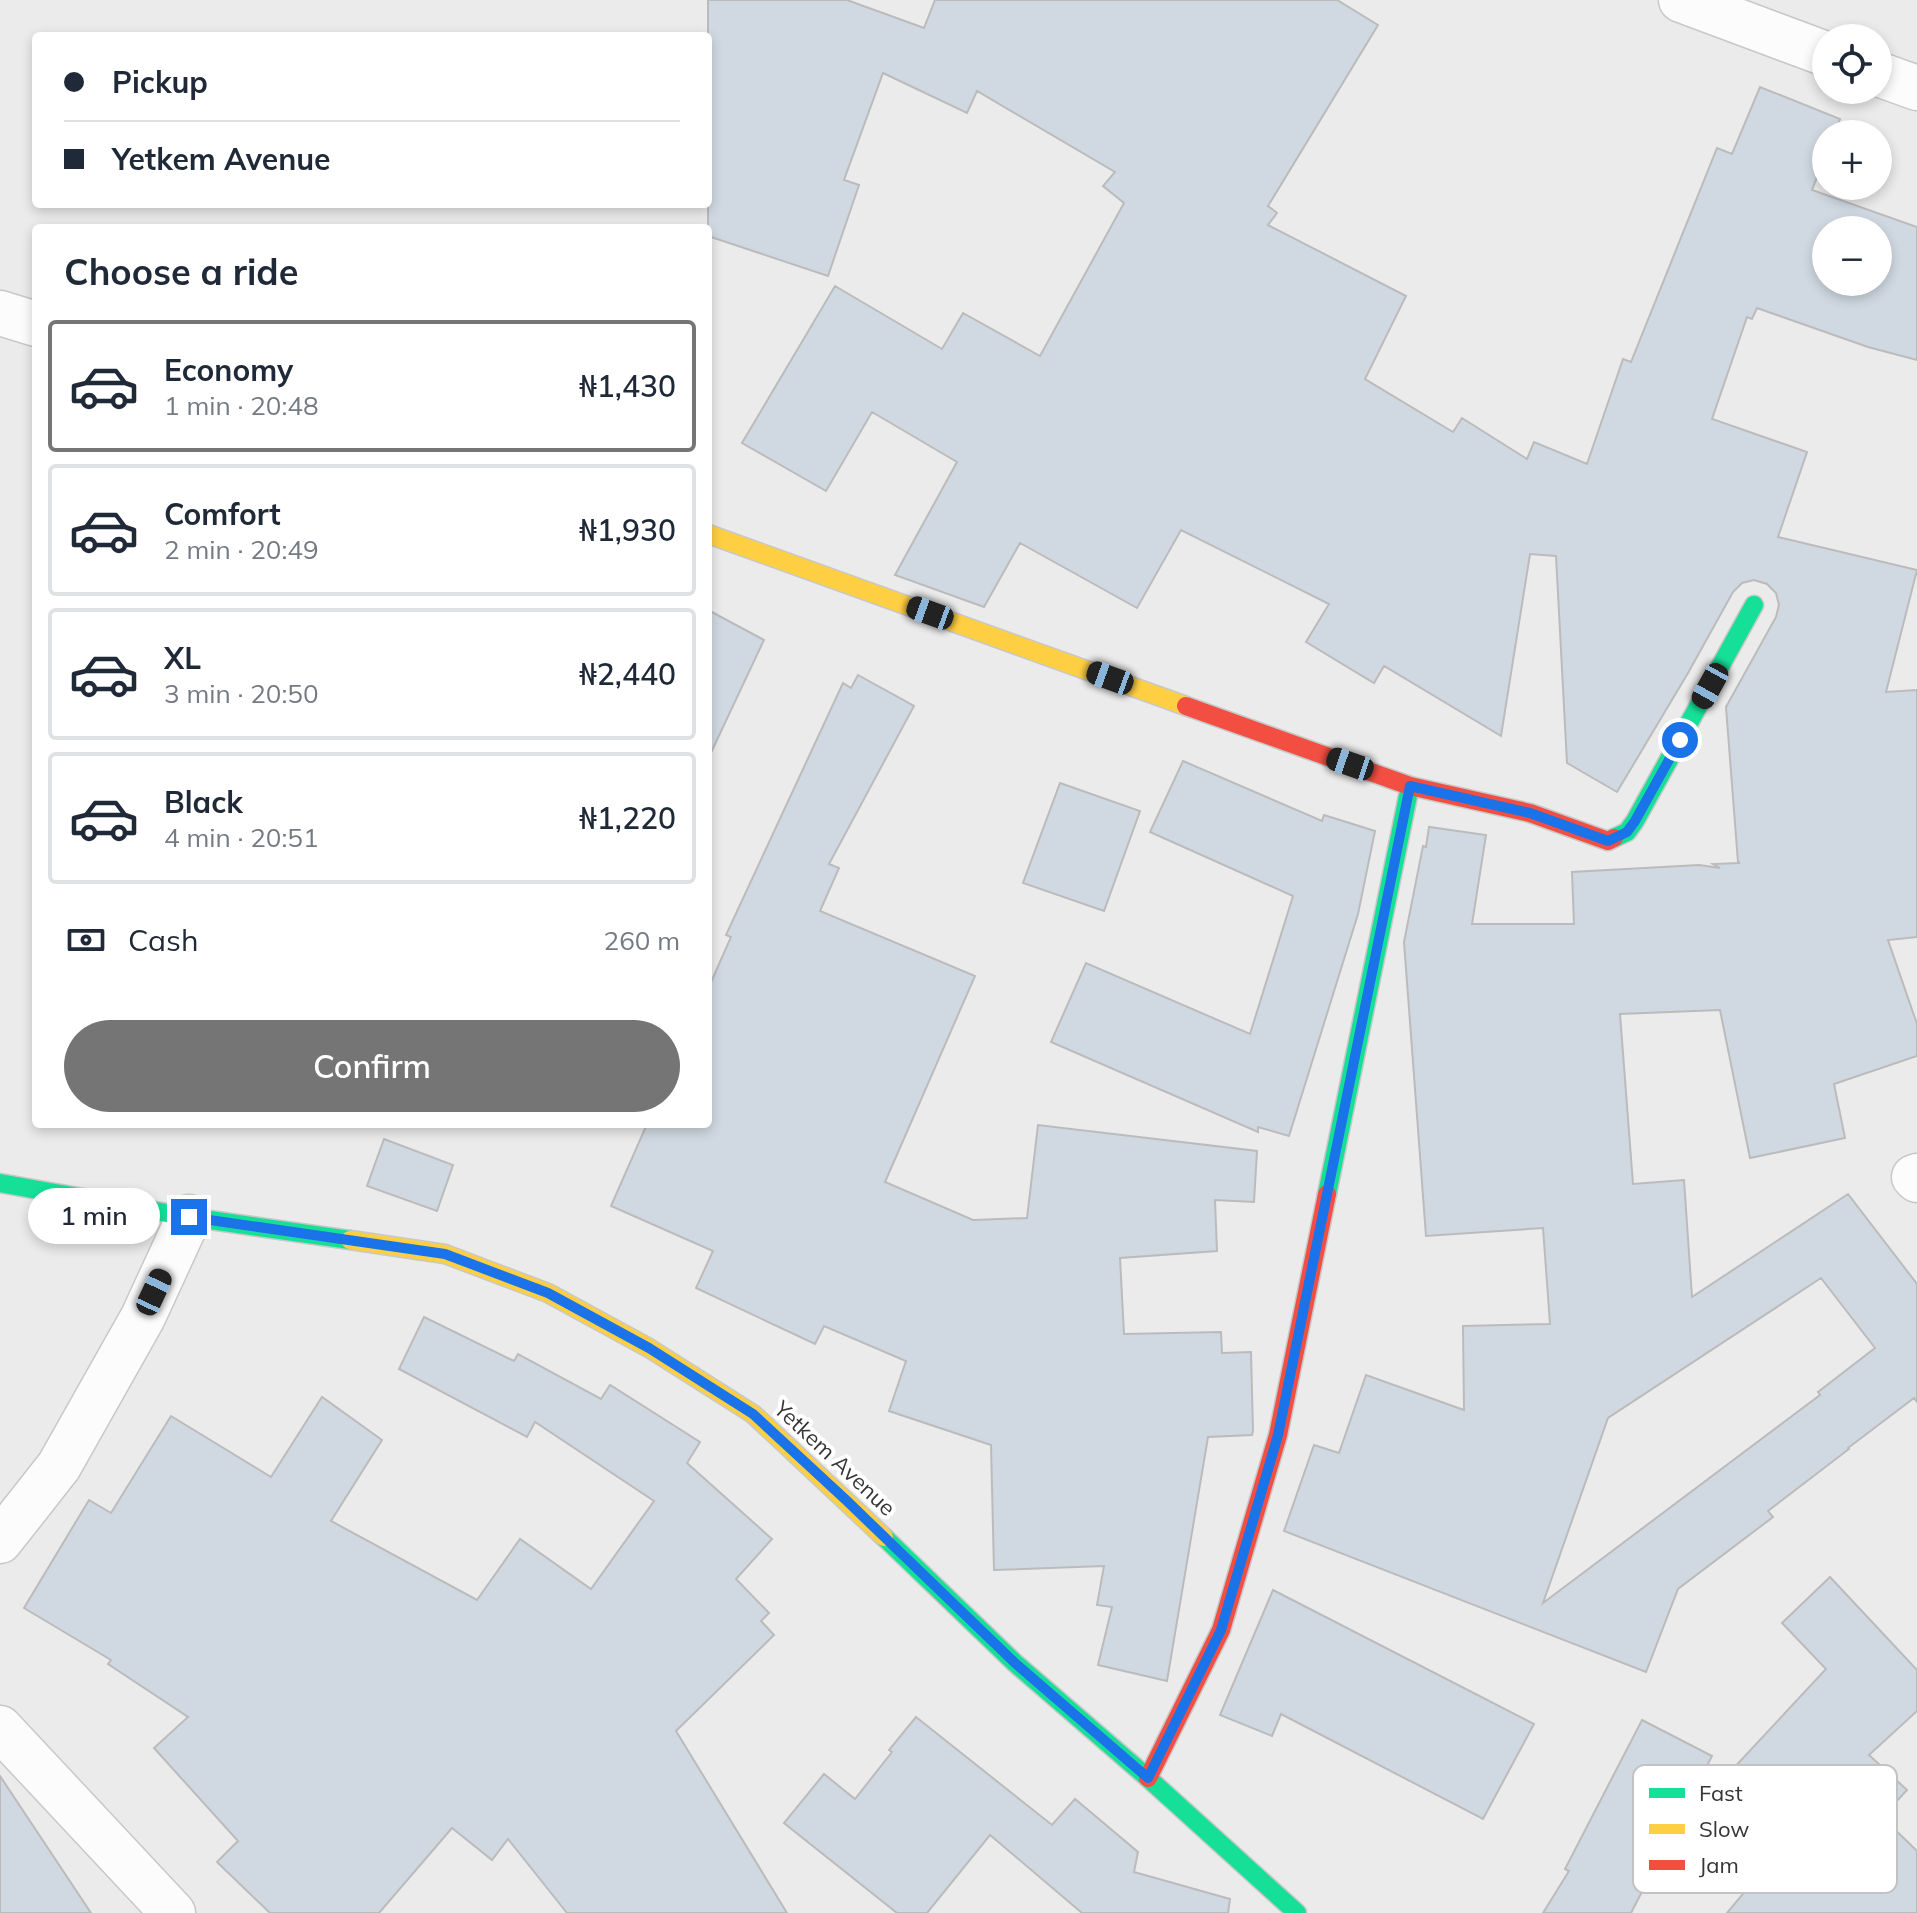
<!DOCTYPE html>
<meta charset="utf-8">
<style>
body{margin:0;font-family:Mulish,sans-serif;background:#f2f2f3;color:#1f2937;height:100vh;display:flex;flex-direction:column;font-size:30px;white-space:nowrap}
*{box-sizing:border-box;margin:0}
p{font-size:26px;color:#747a83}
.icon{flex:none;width:44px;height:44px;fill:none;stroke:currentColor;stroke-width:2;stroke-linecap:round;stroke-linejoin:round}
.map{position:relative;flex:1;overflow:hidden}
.side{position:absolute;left:32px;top:224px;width:680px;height:904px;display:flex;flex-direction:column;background:#fff;border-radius:8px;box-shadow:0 4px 12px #0003}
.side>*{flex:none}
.guide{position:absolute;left:32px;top:32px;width:680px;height:176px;border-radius:8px;box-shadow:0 4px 12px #0003;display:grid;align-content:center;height:176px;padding:0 32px;background:#fff}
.buttons{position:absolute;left:1812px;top:24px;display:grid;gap:16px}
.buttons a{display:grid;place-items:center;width:80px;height:80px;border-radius:50%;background:#fff;box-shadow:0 4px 12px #0003;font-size:40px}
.end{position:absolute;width:36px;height:36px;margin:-18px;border:10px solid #1a73e8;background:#fff;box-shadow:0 0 0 4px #fff}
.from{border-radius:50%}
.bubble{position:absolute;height:56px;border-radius:28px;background:#fff;box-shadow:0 4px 12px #0003;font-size:26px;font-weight:600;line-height:56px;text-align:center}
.car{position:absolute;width:24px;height:48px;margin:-24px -12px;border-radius:10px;box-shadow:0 0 6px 2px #0007;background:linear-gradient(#222 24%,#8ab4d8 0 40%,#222 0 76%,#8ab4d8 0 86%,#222 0)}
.guide b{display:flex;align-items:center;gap:28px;height:76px;font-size:30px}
.guide b+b{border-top:2px solid #e0e1e3}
.guide i{width:20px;height:20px;background:#1f2937}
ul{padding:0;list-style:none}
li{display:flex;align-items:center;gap:24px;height:132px;margin:0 16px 12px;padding:0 16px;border:4px solid #e0e1e3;border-radius:8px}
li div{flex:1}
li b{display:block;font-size:30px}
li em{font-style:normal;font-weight:600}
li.selected{border-color:#757576}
li>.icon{width:72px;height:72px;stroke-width:1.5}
h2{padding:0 32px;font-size:36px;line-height:96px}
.pay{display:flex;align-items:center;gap:20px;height:88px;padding:0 32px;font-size:30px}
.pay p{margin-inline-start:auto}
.action{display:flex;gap:16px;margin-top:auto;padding:16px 32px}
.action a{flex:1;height:92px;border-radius:48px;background:#757576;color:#fff;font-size:32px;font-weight:600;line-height:92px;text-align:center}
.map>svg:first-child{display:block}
.building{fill:#d0d9e2;stroke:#bbbbbc;stroke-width:2;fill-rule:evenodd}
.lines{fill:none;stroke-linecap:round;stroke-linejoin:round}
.street-casing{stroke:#c7c8c8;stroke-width:47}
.fast-casing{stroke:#c7c8c8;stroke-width:21}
.slow-casing{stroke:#c7c8c8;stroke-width:21}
.jam-casing{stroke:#c7c8c8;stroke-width:21}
.street{stroke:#fcfcfc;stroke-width:44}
.fast{stroke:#16e098;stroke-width:18}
.slow{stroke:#ffcf43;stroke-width:18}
.jam{stroke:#f24e42;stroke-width:18}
.route{stroke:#1a73e8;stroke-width:10}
.labels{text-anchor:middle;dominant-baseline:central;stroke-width:8;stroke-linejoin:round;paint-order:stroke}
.street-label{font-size:22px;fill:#353536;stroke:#fff}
.key{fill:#fff;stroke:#c2c2c3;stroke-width:2}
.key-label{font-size:22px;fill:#353536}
</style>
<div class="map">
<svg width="1917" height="1913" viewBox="0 0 1917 1913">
<rect width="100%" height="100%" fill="#ebebec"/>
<g class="building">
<path d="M 708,0 L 847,0 L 924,28 L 935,0 L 1337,0 L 1378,25 L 1268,206 L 1277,213 L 1268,225 L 1406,296 L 1365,379 L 1453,432 L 1462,418 L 1527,459 L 1534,442 L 1587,464 L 1623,359 L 1631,362 L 1717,148 L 1732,154 L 1760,87 L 1840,119 L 1834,134 L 1826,134 L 1826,154 L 1812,190 L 1917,227 L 1917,360 L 1868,347 L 1757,308 L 1752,319 L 1747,317 L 1712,419 L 1807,452 L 1778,537 L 1917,570 L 1886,692 L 1917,690 L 1917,937 L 1888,940 L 1917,1024 L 1917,1056 L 1834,1084 L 1845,1138 L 1750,1158 L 1720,1010 L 1620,1014 L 1633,1184 L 1684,1180 L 1692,1297 L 1848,1194 L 1917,1284 L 1917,1402 L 1914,1398 L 1848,1448 L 1849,1449 L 1768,1511 L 1773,1517 L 1678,1589 L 1646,1672 L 1284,1531 L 1314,1445 L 1339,1453 L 1366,1375 L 1464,1410 L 1463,1326 L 1550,1324 L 1543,1228 L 1426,1236 L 1404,942 L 1423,846 L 1426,847 L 1429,827 L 1486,835 L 1472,924 L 1574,924 L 1572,872 L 1699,865 L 1720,868 L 1713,864 L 1740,863 L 1738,862 L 1726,707 L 1776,617 L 1779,605 L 1776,593 L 1767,584 L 1754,580 L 1742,583 L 1733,592 L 1688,673 L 1617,792 L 1567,763 L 1556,556 L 1530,554 L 1501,736 L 1384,666 L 1374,683 L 1306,642 L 1329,604 L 1181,530 L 1137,608 L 1020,543 L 984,607 L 895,575 L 957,462 L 872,412 L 826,491 L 742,443 L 835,286 L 942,349 L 963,313 L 1040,356 L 1124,203 L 1103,186 L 1115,172 L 977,91 L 967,113 L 883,73 L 844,180 L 859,185 L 828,276 L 708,236 ZM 1826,230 L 1878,230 L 1878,282 L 1826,282 ZM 1821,1278 L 1875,1348 L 1818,1392 L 1820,1395 L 1543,1603 L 1608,1418 Z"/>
<path d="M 708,610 L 764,640 L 708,759 Z"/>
<path d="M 858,675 L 914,706 L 829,864 L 839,868 L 820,911 L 975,976 L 885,1182 L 973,1220 L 1027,1218 L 1038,1125 L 1257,1151 L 1254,1202 L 1215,1200 L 1217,1251 L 1120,1258 L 1124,1334 L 1221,1332 L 1222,1353 L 1251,1352 L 1253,1431 L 1252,1435 L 1208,1437 L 1167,1681 L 1098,1665 L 1112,1607 L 1097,1605 L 1104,1566 L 994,1570 L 991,1445 L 889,1411 L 906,1361 L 824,1326 L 815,1344 L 696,1288 L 713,1251 L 611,1206 L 647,1124 L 708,1124 L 708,989 L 731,937 L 726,935 L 843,683 L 851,688 Z"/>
<path d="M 1183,761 L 1322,821 L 1324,815 L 1375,831 L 1358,914 L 1289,1136 L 1258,1127 L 1258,1132 L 1051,1042 L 1086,963 L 1250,1034 L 1293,896 L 1150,832 Z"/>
<path d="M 1060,783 L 1140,811 L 1104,911 L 1023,883 Z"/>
<path d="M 384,1139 L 453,1165 L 437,1211 L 367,1186 Z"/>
<path d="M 424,1317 L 514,1361 L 518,1354 L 601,1399 L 610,1385 L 700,1442 L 687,1463 L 772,1539 L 736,1579 L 769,1613 L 761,1621 L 774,1635 L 676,1731 L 787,1913 L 567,1913 L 508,1839 L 492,1860 L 452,1828 L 379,1913 L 270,1913 L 217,1862 L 238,1841 L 154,1748 L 188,1717 L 108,1664 L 111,1660 L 24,1608 L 89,1500 L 111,1513 L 171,1416 L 271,1477 L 322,1397 L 382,1440 L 331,1521 L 477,1600 L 520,1539 L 591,1589 L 654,1501 L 535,1422 L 527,1437 L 399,1369 Z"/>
<path d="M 1830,1577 L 1917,1670 L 1917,1711 L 1869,1755 L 1907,1790 L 1882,1817 L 1917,1851 L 1917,1913 L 1727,1913 L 1796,1830 L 1731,1771 L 1826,1669 L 1782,1623 Z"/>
<path d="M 1273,1590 L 1534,1724 L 1483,1819 L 1281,1714 L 1272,1736 L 1220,1715 Z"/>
<path d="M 916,1717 L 1052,1825 L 1075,1799 L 1138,1852 L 1134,1872 L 1230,1899 L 1228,1913 L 1082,1913 L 990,1835 L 927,1913 L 897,1913 L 784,1823 L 824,1774 L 855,1799 L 892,1752 L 889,1750 Z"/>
<path d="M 1642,1720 L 1712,1756 L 1631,1913 L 1543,1913 L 1569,1871 L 1565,1869 Z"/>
<path d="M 0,1776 L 91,1913 L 0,1913 Z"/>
</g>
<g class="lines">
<g class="street-casing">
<g id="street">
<path d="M 1681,0 L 1826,54"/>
<path d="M 1878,74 L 1917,88"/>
<path d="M 0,313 L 36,324"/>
<path d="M 1917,1176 L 1914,1177 L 1917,1180"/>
<path d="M 0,1541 L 59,1466 L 143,1317 L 189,1217"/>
<path d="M 0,1728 L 173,1913"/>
</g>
</g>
<g class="fast-casing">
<g id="fast">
<path d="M 1614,838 L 1627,832 L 1635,821 L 1754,605"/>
<path d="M 0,1183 L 189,1217 L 350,1240"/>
<path d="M 1327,1194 L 1410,786"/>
<path d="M 884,1537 L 1015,1663 L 1148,1778 L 1297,1913"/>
</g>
</g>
<g class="slow-casing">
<g id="slow">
<path d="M 708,534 L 1186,706"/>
<path d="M 350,1240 L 445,1254 L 548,1293 L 649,1348 L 753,1414 L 884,1537"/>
</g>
</g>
<g class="jam-casing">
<g id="jam">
<path d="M 1186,706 L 1410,786 L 1530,813 L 1608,841 L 1614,838"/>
<path d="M 1148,1778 L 1221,1630 L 1278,1435 L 1327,1194"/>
</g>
</g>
<use href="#street" class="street"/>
<use href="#fast" class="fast"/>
<use href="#slow" class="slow"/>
<use href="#jam" class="jam"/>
</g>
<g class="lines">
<path class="route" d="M 189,1217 L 445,1254 L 548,1293 L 649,1348 L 753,1414 L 846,1500 L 1015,1663 L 1148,1778 L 1221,1630 L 1278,1435 L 1410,786 L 1530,813 L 1608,841 L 1627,832 L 1635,821 L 1680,740"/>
</g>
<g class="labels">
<g class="street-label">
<text transform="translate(835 1458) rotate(43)">Yetkem Avenue</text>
</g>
</g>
<rect x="1633" y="1765" width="264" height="128" rx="12" class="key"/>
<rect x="1649" y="1788" width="36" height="10" fill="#16e098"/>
<rect x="1649" y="1824" width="36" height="10" fill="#ffcf43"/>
<rect x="1649" y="1860" width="36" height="10" fill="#f24e42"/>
<g class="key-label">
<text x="1699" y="1801">Fast</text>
<text x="1699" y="1837">Slow</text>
<text x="1699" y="1873">Jam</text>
</g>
</svg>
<div class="buttons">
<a><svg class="icon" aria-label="locate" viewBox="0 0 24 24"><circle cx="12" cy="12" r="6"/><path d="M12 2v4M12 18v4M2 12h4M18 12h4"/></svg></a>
<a>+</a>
<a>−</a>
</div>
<i class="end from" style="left:1680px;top:740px"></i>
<i class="end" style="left:189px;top:1217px"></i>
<div class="bubble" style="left:28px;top:1188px;width:132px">1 min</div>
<i class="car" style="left:930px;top:613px;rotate:290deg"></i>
<i class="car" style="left:1110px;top:678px;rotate:290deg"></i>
<i class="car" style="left:1710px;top:686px;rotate:209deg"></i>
<i class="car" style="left:1350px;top:764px;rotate:289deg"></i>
<i class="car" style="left:154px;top:1292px;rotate:25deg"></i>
<div class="guide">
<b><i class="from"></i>Pickup</b>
<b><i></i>Yetkem Avenue</b>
</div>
<section class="side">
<h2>Choose a ride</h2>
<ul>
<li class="selected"><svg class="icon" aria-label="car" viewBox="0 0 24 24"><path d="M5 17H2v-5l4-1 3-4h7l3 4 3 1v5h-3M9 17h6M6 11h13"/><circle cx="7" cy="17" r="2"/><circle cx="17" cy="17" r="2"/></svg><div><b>Economy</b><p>1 min · 20:48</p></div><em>₦1,430</em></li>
<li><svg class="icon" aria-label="car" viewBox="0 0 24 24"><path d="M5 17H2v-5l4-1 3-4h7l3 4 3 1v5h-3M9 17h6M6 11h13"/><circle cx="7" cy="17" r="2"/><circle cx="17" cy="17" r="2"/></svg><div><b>Comfort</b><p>2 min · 20:49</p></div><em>₦1,930</em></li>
<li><svg class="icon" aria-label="car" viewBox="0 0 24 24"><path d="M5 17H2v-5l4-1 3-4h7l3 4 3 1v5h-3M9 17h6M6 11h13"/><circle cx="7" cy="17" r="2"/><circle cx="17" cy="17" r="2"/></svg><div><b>XL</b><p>3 min · 20:50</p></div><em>₦2,440</em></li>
<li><svg class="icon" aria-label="car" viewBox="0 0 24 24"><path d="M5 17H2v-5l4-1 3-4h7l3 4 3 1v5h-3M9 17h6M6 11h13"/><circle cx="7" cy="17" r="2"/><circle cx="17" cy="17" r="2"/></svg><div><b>Black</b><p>4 min · 20:51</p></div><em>₦1,220</em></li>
</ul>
<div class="pay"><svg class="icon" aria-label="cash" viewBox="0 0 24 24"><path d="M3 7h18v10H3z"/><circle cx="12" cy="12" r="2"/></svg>Cash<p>260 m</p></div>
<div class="action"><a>Confirm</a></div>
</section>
</div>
